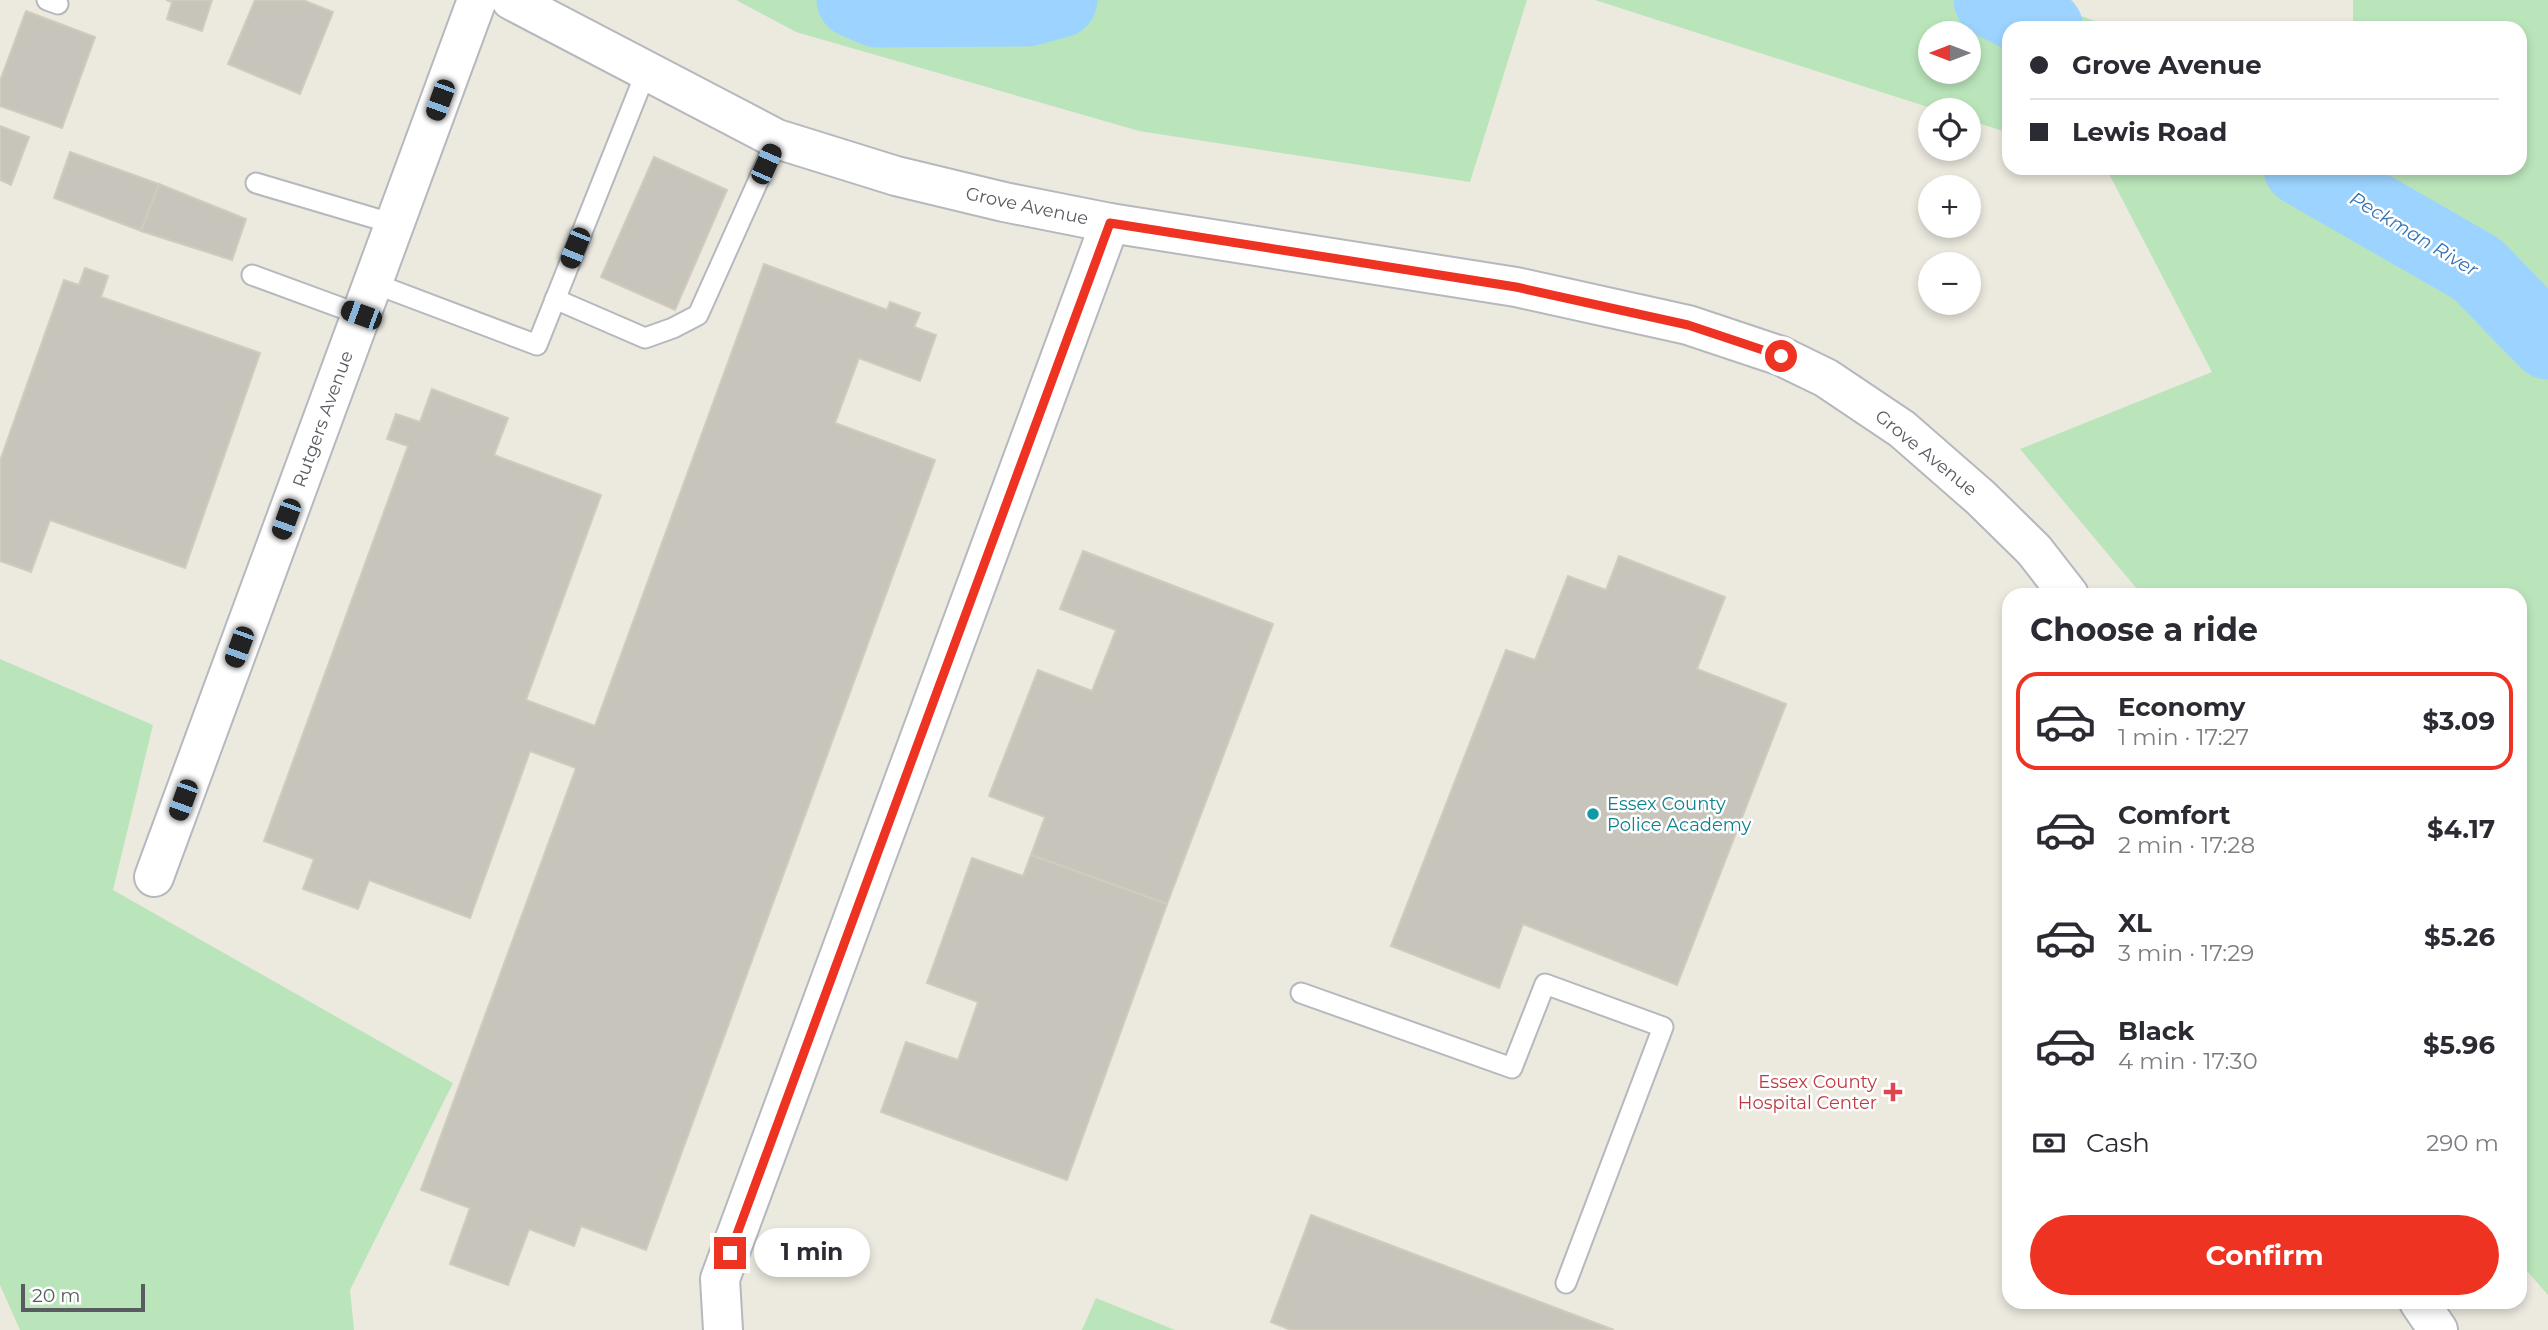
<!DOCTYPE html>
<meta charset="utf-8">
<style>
body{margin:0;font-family:Montserrat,sans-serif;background:#f2f2f3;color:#2b2b33;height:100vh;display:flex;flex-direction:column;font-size:26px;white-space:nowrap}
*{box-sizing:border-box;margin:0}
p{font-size:23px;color:#7c7c81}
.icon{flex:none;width:38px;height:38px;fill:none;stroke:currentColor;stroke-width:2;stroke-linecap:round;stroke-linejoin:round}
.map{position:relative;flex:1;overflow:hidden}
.panel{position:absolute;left:2002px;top:588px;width:525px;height:721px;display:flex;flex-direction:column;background:#fff;border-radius:21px;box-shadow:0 4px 10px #0003}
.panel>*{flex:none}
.banner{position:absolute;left:2002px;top:21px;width:525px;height:154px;border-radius:21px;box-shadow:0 4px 10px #0003;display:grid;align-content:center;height:154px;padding:0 28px;background:#fff}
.needle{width:46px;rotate:270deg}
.tools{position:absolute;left:1918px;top:21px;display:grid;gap:14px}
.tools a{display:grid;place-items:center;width:63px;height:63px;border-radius:50%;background:#fff;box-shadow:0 4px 10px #0003;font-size:35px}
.scale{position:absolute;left:21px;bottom:18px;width:124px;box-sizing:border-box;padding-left:7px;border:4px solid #585c61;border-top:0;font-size:19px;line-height:24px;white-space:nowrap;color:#585c61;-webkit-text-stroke:5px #fff;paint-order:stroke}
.end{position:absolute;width:32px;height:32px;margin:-16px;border:9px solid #ee3323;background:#fff;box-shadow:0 0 0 4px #fff}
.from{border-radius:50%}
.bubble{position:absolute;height:49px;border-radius:24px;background:#fff;box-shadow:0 4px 10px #0003;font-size:23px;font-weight:700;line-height:49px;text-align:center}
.car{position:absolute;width:21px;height:42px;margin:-21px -10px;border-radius:9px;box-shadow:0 0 5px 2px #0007;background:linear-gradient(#222 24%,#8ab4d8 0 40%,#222 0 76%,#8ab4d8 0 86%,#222 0)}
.banner b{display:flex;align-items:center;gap:24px;height:66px;font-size:26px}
.banner b+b{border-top:2px solid #e1e1e2}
.banner i{width:18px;height:18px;background:#2b2b33}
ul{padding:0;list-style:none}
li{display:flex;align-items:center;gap:21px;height:98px;margin:0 14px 10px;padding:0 14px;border:4px solid transparent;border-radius:21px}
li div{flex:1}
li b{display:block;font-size:26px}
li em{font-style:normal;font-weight:700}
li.on{border-color:#ee3323}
li>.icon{width:63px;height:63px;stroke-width:1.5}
h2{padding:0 28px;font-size:32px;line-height:84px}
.pay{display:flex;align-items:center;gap:18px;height:77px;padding:0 28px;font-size:26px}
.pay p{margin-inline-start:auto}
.cta{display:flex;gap:14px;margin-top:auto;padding:14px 28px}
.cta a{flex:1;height:80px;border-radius:42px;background:#ee3323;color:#fff;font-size:28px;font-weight:700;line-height:80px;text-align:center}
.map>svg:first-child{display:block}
.green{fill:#bae5ba;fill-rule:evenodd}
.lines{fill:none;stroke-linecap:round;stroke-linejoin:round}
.river{stroke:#9cd4ff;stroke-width:75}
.building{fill:#c7c4bc;stroke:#d1cbbd;stroke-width:2}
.service-casing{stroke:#b5b8bd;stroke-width:23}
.minor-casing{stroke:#b5b8bd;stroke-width:42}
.tertiary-casing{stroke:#b5b8bd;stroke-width:42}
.service{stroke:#fff;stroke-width:19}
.minor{stroke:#fff;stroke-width:38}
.tertiary{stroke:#fff;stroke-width:38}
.route{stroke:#ee3323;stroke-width:9}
.culture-dot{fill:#0f9aa8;stroke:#fff;stroke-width:2.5}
.health-dot{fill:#e0444e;stroke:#fff;stroke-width:2.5}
.labels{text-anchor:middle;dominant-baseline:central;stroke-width:5;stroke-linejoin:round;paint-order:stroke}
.street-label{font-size:18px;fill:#585c61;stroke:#fff}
.culture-label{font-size:18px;fill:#0d838f;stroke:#fff;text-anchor:start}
.health-label{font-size:18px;fill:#be3a42;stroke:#fff;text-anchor:end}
.water-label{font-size:19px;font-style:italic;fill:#3874b3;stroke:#fff}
</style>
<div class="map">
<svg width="2548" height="1330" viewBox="0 0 2548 1330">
<rect width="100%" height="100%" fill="#ece9df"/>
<g class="green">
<path d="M 736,0 L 955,0 L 962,4 L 973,0 L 1527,0 L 1470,182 L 1139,131 L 796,32 Z"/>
<path d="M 1595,0 L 2034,0 L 2116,28 L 2009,28 L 2009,133 L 1969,120 L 1969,110 L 1937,110 ZM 1969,33 L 1969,72 L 1930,72 L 1930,33 Z"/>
<path d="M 2353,0 L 2548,0 L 2548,1295 L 2520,1263 L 2520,595 L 2142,595 L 2020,449 L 2212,372 L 2106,168 L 2520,168 L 2520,28 L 2353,28 Z"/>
<path d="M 0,659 L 153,725 L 113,890 L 453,1083 L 350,1290 L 354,1330 L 20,1330 L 0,1285 Z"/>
<path d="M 1096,1298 L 1175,1330 L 1082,1330 Z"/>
</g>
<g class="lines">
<g class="river">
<path d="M 854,0 L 877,10 L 1027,9 L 1060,0"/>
<path d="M 1991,0 L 2046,28"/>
<path d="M 2301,168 L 2477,269 L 2548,342"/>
</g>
</g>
<g class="building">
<path d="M 166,0 L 212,0 L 202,31 L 167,19 L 172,2 Z"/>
<path d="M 255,0 L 303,0 L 333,12 L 300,94 L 228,64 Z"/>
<path d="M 26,11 L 95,37 L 62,128 L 0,106 L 0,81 Z"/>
<path d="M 0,126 L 29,137 L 11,185 L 0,180 Z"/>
<path d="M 70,152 L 159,184 L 141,231 L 54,198 Z"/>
<path d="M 654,157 L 727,190 L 675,310 L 601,277 Z"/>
<path d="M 159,184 L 246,219 L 232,260 L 141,231 Z"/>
<path d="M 764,264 L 887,310 L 890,302 L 920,313 L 914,327 L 936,335 L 920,381 L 859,358 L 835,423 L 935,460 L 646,1250 L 581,1226 L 574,1246 L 529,1229 L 508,1285 L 450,1264 L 470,1208 L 421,1190 L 576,768 L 530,751 L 470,918 L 369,880 L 358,909 L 303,889 L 314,859 L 264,841 L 408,446 L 387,439 L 396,414 L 420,422 L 432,389 L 508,418 L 494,455 L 601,495 L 526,700 L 595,726 Z"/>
<path d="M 85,268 L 108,276 L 101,297 L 260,353 L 185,568 L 50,520 L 31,572 L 0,561 L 0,461 L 64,280 L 79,285 Z"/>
<path d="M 1083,551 L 1273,624 L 1167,904 L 1031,855 L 1045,817 L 989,796 L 1038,670 L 1092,691 L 1116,630 L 1060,609 Z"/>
<path d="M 1619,556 L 1725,597 L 1697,669 L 1786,704 L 1677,985 L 1523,924 L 1499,988 L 1391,946 L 1506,650 L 1535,660 L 1568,576 L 1606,590 Z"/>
<path d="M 1031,855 L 1167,904 L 1067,1180 L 881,1112 L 906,1042 L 958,1060 L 978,1002 L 927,983 L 972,858 L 1023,876 Z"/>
<path d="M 1311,1215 L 1614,1330 L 1291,1330 L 1271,1322 Z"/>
</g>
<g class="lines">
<g class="service-casing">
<g id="service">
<path d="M 47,0 L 58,4"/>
<path d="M 256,183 L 394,224"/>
<path d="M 252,275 L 361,315"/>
<path d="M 373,283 L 537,345 L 646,72"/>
<path d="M 555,299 L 645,338 L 673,328 L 698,315 L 777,139"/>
<path d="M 1301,993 L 1512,1068 L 1545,984 L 1663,1027 L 1566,1283"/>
</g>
</g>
<g class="minor-casing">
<g id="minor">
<path d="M 154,877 L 477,0"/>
<path d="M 723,1330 L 720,1279 L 1110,223"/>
</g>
</g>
<g class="tertiary-casing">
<g id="tertiary">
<path d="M 511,0 L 777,139 L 896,176 L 1004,202 L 1110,223 L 1516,287 L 1688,325 L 1781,356 L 1826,378 L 1902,429 L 1981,498 L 2034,550 L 2069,595"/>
<path d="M 2419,1302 L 2438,1330"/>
</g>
</g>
<use href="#service" class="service"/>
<use href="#minor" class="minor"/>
<use href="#tertiary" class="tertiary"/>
</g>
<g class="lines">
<path class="route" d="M 730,1253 L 1110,223 L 1516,287 L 1688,325 L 1781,356"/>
</g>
<circle class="culture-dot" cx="1593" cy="814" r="7"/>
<path class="health-dot" d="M1889.5 1081.5h7v7h7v7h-7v7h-7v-7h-7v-7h7z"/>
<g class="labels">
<g class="street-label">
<text transform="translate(1027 206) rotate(12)">Grove Avenue</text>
<text transform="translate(323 419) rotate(-70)">Rutgers Avenue</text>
<text transform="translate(1926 453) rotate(39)">Grove Avenue</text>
</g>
<g class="culture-label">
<text x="1607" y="804">Essex County<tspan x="1607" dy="21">Police Academy</tspan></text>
</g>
<g class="health-label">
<text x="1877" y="1082">Essex County<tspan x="1877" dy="21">Hospital Center</tspan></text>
</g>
<g class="water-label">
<text transform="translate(2414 234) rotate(31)">Peckman River</text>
</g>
</g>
</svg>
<div class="tools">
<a><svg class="needle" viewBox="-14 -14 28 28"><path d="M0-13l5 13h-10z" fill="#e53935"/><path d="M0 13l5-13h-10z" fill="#7c7c81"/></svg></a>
<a><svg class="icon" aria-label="locate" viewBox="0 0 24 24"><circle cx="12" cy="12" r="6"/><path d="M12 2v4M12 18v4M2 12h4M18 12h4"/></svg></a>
<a>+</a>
<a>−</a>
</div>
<div class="scale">20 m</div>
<i class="end from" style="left:1781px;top:356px"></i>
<i class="end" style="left:730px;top:1253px"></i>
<div class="bubble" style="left:754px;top:1228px;width:116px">1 min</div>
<i class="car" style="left:440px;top:100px;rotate:200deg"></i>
<i class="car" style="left:766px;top:164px;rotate:24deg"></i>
<i class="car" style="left:575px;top:248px;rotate:202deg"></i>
<i class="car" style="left:361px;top:315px;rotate:290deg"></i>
<i class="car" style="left:286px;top:519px;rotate:200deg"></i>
<i class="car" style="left:239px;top:647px;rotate:200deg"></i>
<i class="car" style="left:183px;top:800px;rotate:200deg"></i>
<div class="banner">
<b><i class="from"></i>Grove Avenue</b>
<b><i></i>Lewis Road</b>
</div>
<section class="panel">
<h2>Choose a ride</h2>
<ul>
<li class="on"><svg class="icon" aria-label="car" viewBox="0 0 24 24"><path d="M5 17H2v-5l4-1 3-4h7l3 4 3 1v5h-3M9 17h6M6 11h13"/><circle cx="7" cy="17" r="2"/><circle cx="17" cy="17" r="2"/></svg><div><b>Economy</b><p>1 min · 17:27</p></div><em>$3.09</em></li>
<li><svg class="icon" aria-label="car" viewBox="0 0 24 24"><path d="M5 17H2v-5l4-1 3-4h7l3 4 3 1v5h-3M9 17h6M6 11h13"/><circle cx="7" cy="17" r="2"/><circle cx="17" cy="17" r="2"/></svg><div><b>Comfort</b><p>2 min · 17:28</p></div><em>$4.17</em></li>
<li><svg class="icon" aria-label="car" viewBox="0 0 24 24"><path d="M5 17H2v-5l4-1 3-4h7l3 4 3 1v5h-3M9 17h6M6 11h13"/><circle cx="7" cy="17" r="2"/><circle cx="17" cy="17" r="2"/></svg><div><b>XL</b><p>3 min · 17:29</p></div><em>$5.26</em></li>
<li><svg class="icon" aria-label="car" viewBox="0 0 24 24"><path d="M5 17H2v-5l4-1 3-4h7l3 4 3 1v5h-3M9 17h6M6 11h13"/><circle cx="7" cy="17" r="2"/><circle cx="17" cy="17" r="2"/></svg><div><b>Black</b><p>4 min · 17:30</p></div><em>$5.96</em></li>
</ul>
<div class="pay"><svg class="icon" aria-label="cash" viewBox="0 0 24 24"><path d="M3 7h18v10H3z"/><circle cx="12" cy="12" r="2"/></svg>Cash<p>290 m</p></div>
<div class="cta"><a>Confirm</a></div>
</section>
</div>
